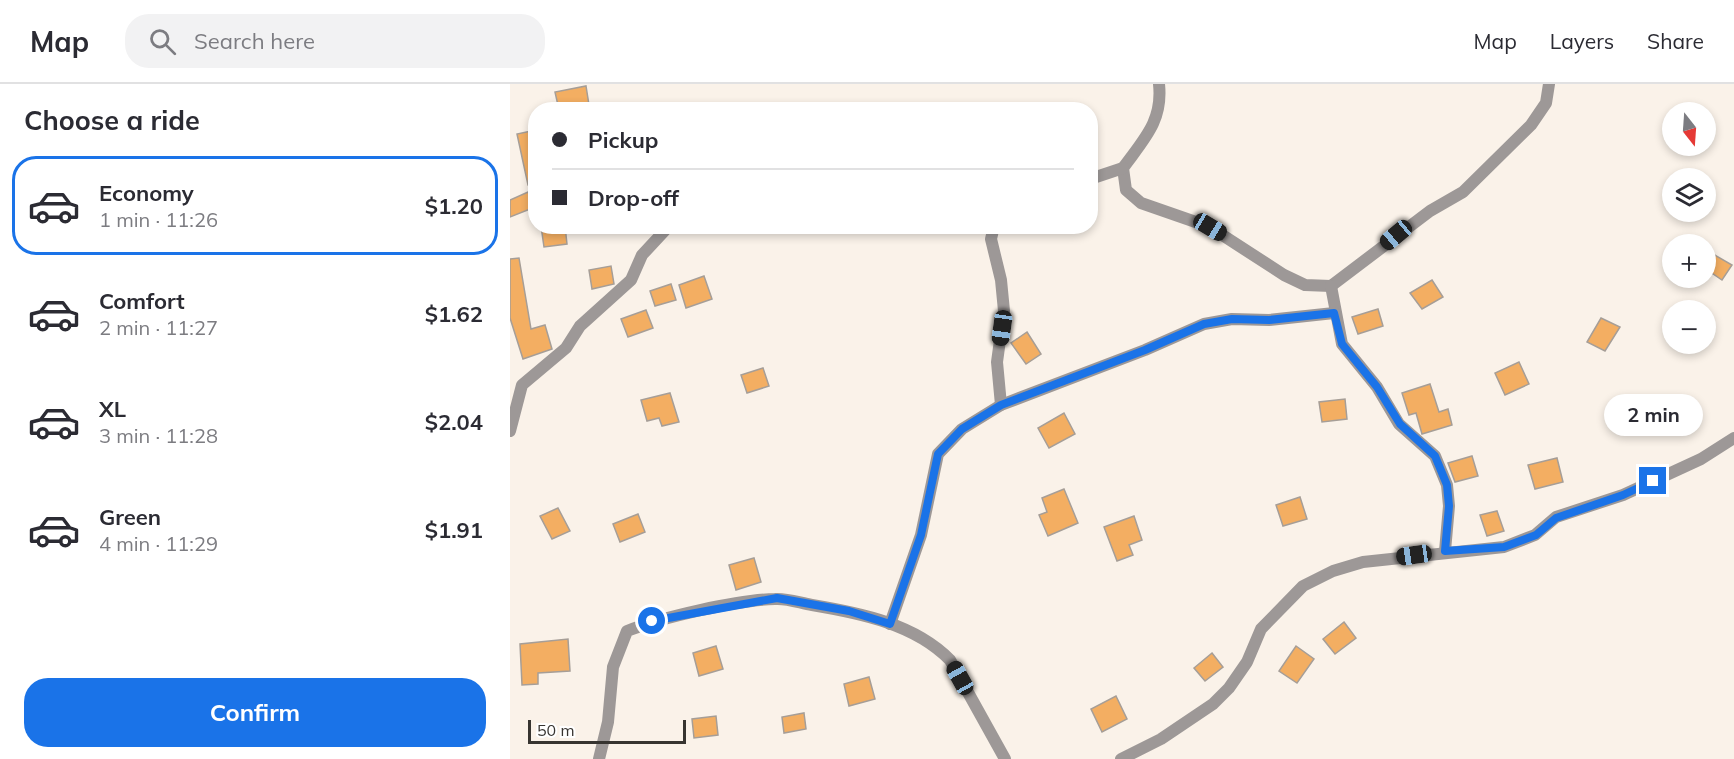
<!DOCTYPE html>
<meta charset="utf-8">
<style>
body{margin:0;font-family:Mulish,sans-serif;background:#f2f2f3;color:#2b2b33;height:100vh;display:flex;flex-direction:column;font-size:22px;white-space:nowrap}
*{box-sizing:border-box;margin:0}
p{font-size:20px;color:#7c7c81}
.icon{flex:none;width:33px;height:33px;fill:none;stroke:currentColor;stroke-width:2;stroke-linecap:round;stroke-linejoin:round}
.map{position:relative;flex:1;overflow:hidden}
.side{display:flex;flex-direction:column;background:#fff;width:510px}
.side>*{flex:none}
.top-card{position:absolute;left:18px;top:18px;width:570px;height:132px;border-radius:24px;box-shadow:0 3px 9px #0003;display:grid;align-content:center;height:132px;padding:0 24px;background:#fff}
.needle{width:39px;rotate:163deg}
.fabs{position:absolute;left:1152px;top:18px;display:grid;gap:12px}
.fabs a{display:grid;place-items:center;width:54px;height:54px;border-radius:50%;background:#fff;box-shadow:0 3px 9px #0003;font-size:30px}
.scale{position:absolute;left:18px;bottom:15px;width:158px;box-sizing:border-box;padding-left:6px;border:3px solid #373430;border-top:0;font-size:16px;line-height:21px;white-space:nowrap;color:#373430;-webkit-text-stroke:4px #fff;paint-order:stroke}
.end{position:absolute;width:27px;height:27px;margin:-14px;border:8px solid #1a73e8;background:#fff;box-shadow:0 0 0 3px #fff}
.from{border-radius:50%}
.bubble{position:absolute;height:42px;border-radius:21px;background:#fff;box-shadow:0 3px 9px #0003;font-size:20px;font-weight:700;line-height:42px;text-align:center}
.car{position:absolute;width:18px;height:36px;margin:-18px -9px;border-radius:8px;box-shadow:0 0 4px 2px #0007;background:linear-gradient(#222 24%,#8ab4d8 0 40%,#222 0 76%,#8ab4d8 0 86%,#222 0)}
.top-card b{display:flex;align-items:center;gap:21px;height:57px;font-size:22px}
.top-card b+b{border-top:2px solid #e1e1e2}
.top-card i{width:15px;height:15px;background:#2b2b33}
ul{padding:0;list-style:none}
li{display:flex;align-items:center;gap:18px;height:99px;margin:0 12px 9px;padding:0 12px;border:3px solid transparent;border-radius:24px}
li div{flex:1}
li b{display:block;font-size:22px}
li em{font-style:normal;font-weight:700}
li.current{border-color:#1a73e8}
li>.icon{width:54px;height:54px;stroke-width:1.5}
h2{padding:0 24px;font-size:27px;line-height:72px}
.cta{display:flex;gap:12px;margin-top:auto;padding:12px 24px}
.cta a{flex:1;height:69px;border-radius:24px;background:#1a73e8;color:#fff;font-size:24px;font-weight:700;line-height:69px;text-align:center}
header{display:flex;align-items:center;gap:36px;box-sizing:border-box;height:84px;padding:0 30px;background:#fff;border-bottom:2px solid #e1e1e2}
header strong{font-size:28px}
nav{display:flex;gap:33px;margin-inline-start:auto;font-size:21px}
.search{width:420px;height:54px;background:#f2f2f3;display:flex;align-items:center;gap:15px;box-sizing:border-box;padding:0 21px;border-radius:24px;color:#7c7c81;font-size:22px}
main{display:flex;flex:1;min-height:0}
.map>svg:first-child{display:block}
.building{fill:#f3ae62;stroke:#a69e97;stroke-width:1.5}
.lines{fill:none;stroke-linecap:round;stroke-linejoin:round}
.minor{stroke:#9d9897;stroke-width:12}
.route{stroke:#1a73e8;stroke-width:8}
</style>
<header>
<strong>Map</strong>
<div class="search"><svg class="icon" aria-label="search" viewBox="0 0 24 24"><circle cx="10" cy="10" r="6"/><path d="M15 15l6 6"/></svg>Search here</div>
<nav><a>Map</a><a>Layers</a><a>Share</a></nav>
</header>
<main>
<section class="side">
<h2>Choose a ride</h2>
<ul>
<li class="current"><svg class="icon" aria-label="car" viewBox="0 0 24 24"><path d="M5 17H2v-5l4-1 3-4h7l3 4 3 1v5h-3M9 17h6M6 11h13"/><circle cx="7" cy="17" r="2"/><circle cx="17" cy="17" r="2"/></svg><div><b>Economy</b><p>1 min · 11:26</p></div><em>$1.20</em></li>
<li><svg class="icon" aria-label="car" viewBox="0 0 24 24"><path d="M5 17H2v-5l4-1 3-4h7l3 4 3 1v5h-3M9 17h6M6 11h13"/><circle cx="7" cy="17" r="2"/><circle cx="17" cy="17" r="2"/></svg><div><b>Comfort</b><p>2 min · 11:27</p></div><em>$1.62</em></li>
<li><svg class="icon" aria-label="car" viewBox="0 0 24 24"><path d="M5 17H2v-5l4-1 3-4h7l3 4 3 1v5h-3M9 17h6M6 11h13"/><circle cx="7" cy="17" r="2"/><circle cx="17" cy="17" r="2"/></svg><div><b>XL</b><p>3 min · 11:28</p></div><em>$2.04</em></li>
<li><svg class="icon" aria-label="car" viewBox="0 0 24 24"><path d="M5 17H2v-5l4-1 3-4h7l3 4 3 1v5h-3M9 17h6M6 11h13"/><circle cx="7" cy="17" r="2"/><circle cx="17" cy="17" r="2"/></svg><div><b>Green</b><p>4 min · 11:29</p></div><em>$1.91</em></li>
</ul>
<div class="cta"><a>Confirm</a></div>
</section>
<div class="map">
<svg width="1224" height="675" viewBox="0 0 1224 675">
<rect width="100%" height="100%" fill="#faf2e9"/>
<g class="building">
<path d="M 76,2 L 79,21 L 49,26 L 45,8 Z"/>
<path d="M 26,46 L 26,100 L 18,101 L 7,50 Z"/>
<path d="M 18,108 L 25,123 L 0,133 L 0,116 Z"/>
<path d="M 31,142 L 55,142 L 57,160 L 34,163 Z"/>
<path d="M 1196,166 L 1222,181 L 1212,196 L 1196,185 Z"/>
<path d="M 9,174 L 21,245 L 35,241 L 42,265 L 13,275 L 0,234 L 0,175 Z"/>
<path d="M 101,182 L 104,200 L 82,205 L 79,186 Z"/>
<path d="M 194,192 L 202,215 L 176,224 L 169,201 Z"/>
<path d="M 922,196 L 933,213 L 912,225 L 900,209 Z"/>
<path d="M 161,200 L 166,216 L 145,222 L 140,207 Z"/>
<path d="M 868,225 L 873,242 L 848,250 L 842,233 Z"/>
<path d="M 136,226 L 143,244 L 118,253 L 111,235 Z"/>
<path d="M 1091,234 L 1110,243 L 1095,267 L 1077,258 Z"/>
<path d="M 517,248 L 531,270 L 516,280 L 501,259 Z"/>
<path d="M 1009,278 L 1019,300 L 995,311 L 985,289 Z"/>
<path d="M 253,284 L 259,302 L 237,309 L 231,291 Z"/>
<path d="M 920,300 L 929,328 L 938,325 L 942,341 L 912,350 L 906,329 L 899,331 L 892,309 Z"/>
<path d="M 160,309 L 169,338 L 152,342 L 149,334 L 137,337 L 131,316 Z"/>
<path d="M 835,315 L 837,335 L 812,338 L 809,318 Z"/>
<path d="M 554,329 L 565,350 L 539,364 L 528,344 Z"/>
<path d="M 962,372 L 968,392 L 945,398 L 938,379 Z"/>
<path d="M 1047,374 L 1053,398 L 1025,405 L 1018,381 Z"/>
<path d="M 554,405 L 568,439 L 538,452 L 529,431 L 537,428 L 532,414 Z"/>
<path d="M 790,413 L 797,435 L 773,442 L 766,421 Z"/>
<path d="M 48,424 L 60,447 L 42,455 L 30,432 Z"/>
<path d="M 987,427 L 994,447 L 977,452 L 970,431 Z"/>
<path d="M 128,430 L 135,448 L 110,458 L 103,440 Z"/>
<path d="M 624,432 L 632,456 L 619,461 L 623,471 L 607,477 L 594,443 Z"/>
<path d="M 244,474 L 251,498 L 226,506 L 219,481 Z"/>
<path d="M 834,538 L 846,554 L 825,570 L 813,555 Z"/>
<path d="M 58,555 L 60,587 L 28,589 L 28,600 L 12,601 L 10,560 Z"/>
<path d="M 206,562 L 213,585 L 189,592 L 183,569 Z"/>
<path d="M 786,562 L 804,575 L 787,599 L 769,587 Z"/>
<path d="M 702,569 L 713,583 L 695,597 L 684,584 Z"/>
<path d="M 359,593 L 365,615 L 339,622 L 334,600 Z"/>
<path d="M 606,612 L 617,635 L 592,648 L 581,625 Z"/>
<path d="M 294,629 L 296,645 L 274,649 L 272,633 Z"/>
<path d="M 206,632 L 208,651 L 184,654 L 182,635 Z"/>
</g>
<g class="lines">
<g class="minor">
<path d="M 649,0 C 653,37 634,55 613,84 L 616,106 L 631,119 L 700,143 L 774,191 L 795,201 L 821,202 L 920,127 L 953,108 L 1021,41 L 1036,19 L 1039,0"/>
<path d="M 580,95 L 613,84"/>
<path d="M 484,142 L 481,155 L 491,196 L 494,227 L 487,278 L 491,321"/>
<path d="M 821,202 L 832,260 L 867,303 L 889,340 L 925,372 L 937,401 L 939,422 L 935,467"/>
<path d="M 0,347 L 12,301 L 56,264 L 70,242 L 121,196 L 132,171 L 159,142"/>
<path d="M 380,540 L 411,451 L 428,370 L 452,345 L 491,321 L 635,266 L 694,240 L 722,235 L 759,236 L 824,229"/>
<path d="M 89,675 L 98,638 L 103,583 L 117,547 C 153,533 227,516 265,515 C 277,514 290,519 302,521 C 350,529 405,540 440,576 L 495,675"/>
<path d="M 611,675 L 651,655 L 703,620 L 719,604 L 737,578 L 751,545 L 793,502 L 823,487 L 853,478 L 994,463 L 1025,451 L 1046,433 L 1113,411 L 1191,375 L 1224,354"/>
</g>
</g>
<g class="lines">
<path class="route" d="M 142,537 L 267,514 L 339,527 L 380,540 L 411,451 L 428,370 L 452,345 L 491,321 L 635,266 L 694,240 L 722,235 L 759,236 L 824,229 L 832,260 L 867,303 L 890,340 L 925,372 L 937,401 L 939,422 L 935,467 L 994,463 L 1026,451 L 1046,434 L 1113,411 L 1143,397"/>
</g>
</svg>
<div class="fabs">
<a><svg class="needle" viewBox="-14 -14 28 28"><path d="M0-13l5 13h-10z" fill="#e53935"/><path d="M0 13l5-13h-10z" fill="#7c7c81"/></svg></a>
<a><svg class="icon" aria-label="layers" viewBox="0 0 24 24"><path d="M12 4l9 5-9 5-9-5zM3 14l9 5 9-5"/></svg></a>
<a>+</a>
<a>−</a>
</div>
<div class="scale">50 m</div>
<i class="end from" style="left:142px;top:537px"></i>
<i class="end" style="left:1143px;top:397px"></i>
<div class="bubble" style="left:1094px;top:310px;width:99px">2 min</div>
<i class="car" style="left:700px;top:143px;rotate:121deg"></i>
<i class="car" style="left:886px;top:151px;rotate:230deg"></i>
<i class="car" style="left:492px;top:244px;rotate:188deg"></i>
<i class="car" style="left:904px;top:471px;rotate:262deg"></i>
<i class="car" style="left:450px;top:594px;rotate:331deg"></i>
<div class="top-card">
<b><i class="from"></i>Pickup</b>
<b><i></i>Drop-off</b>
</div>
</div>
</main>
